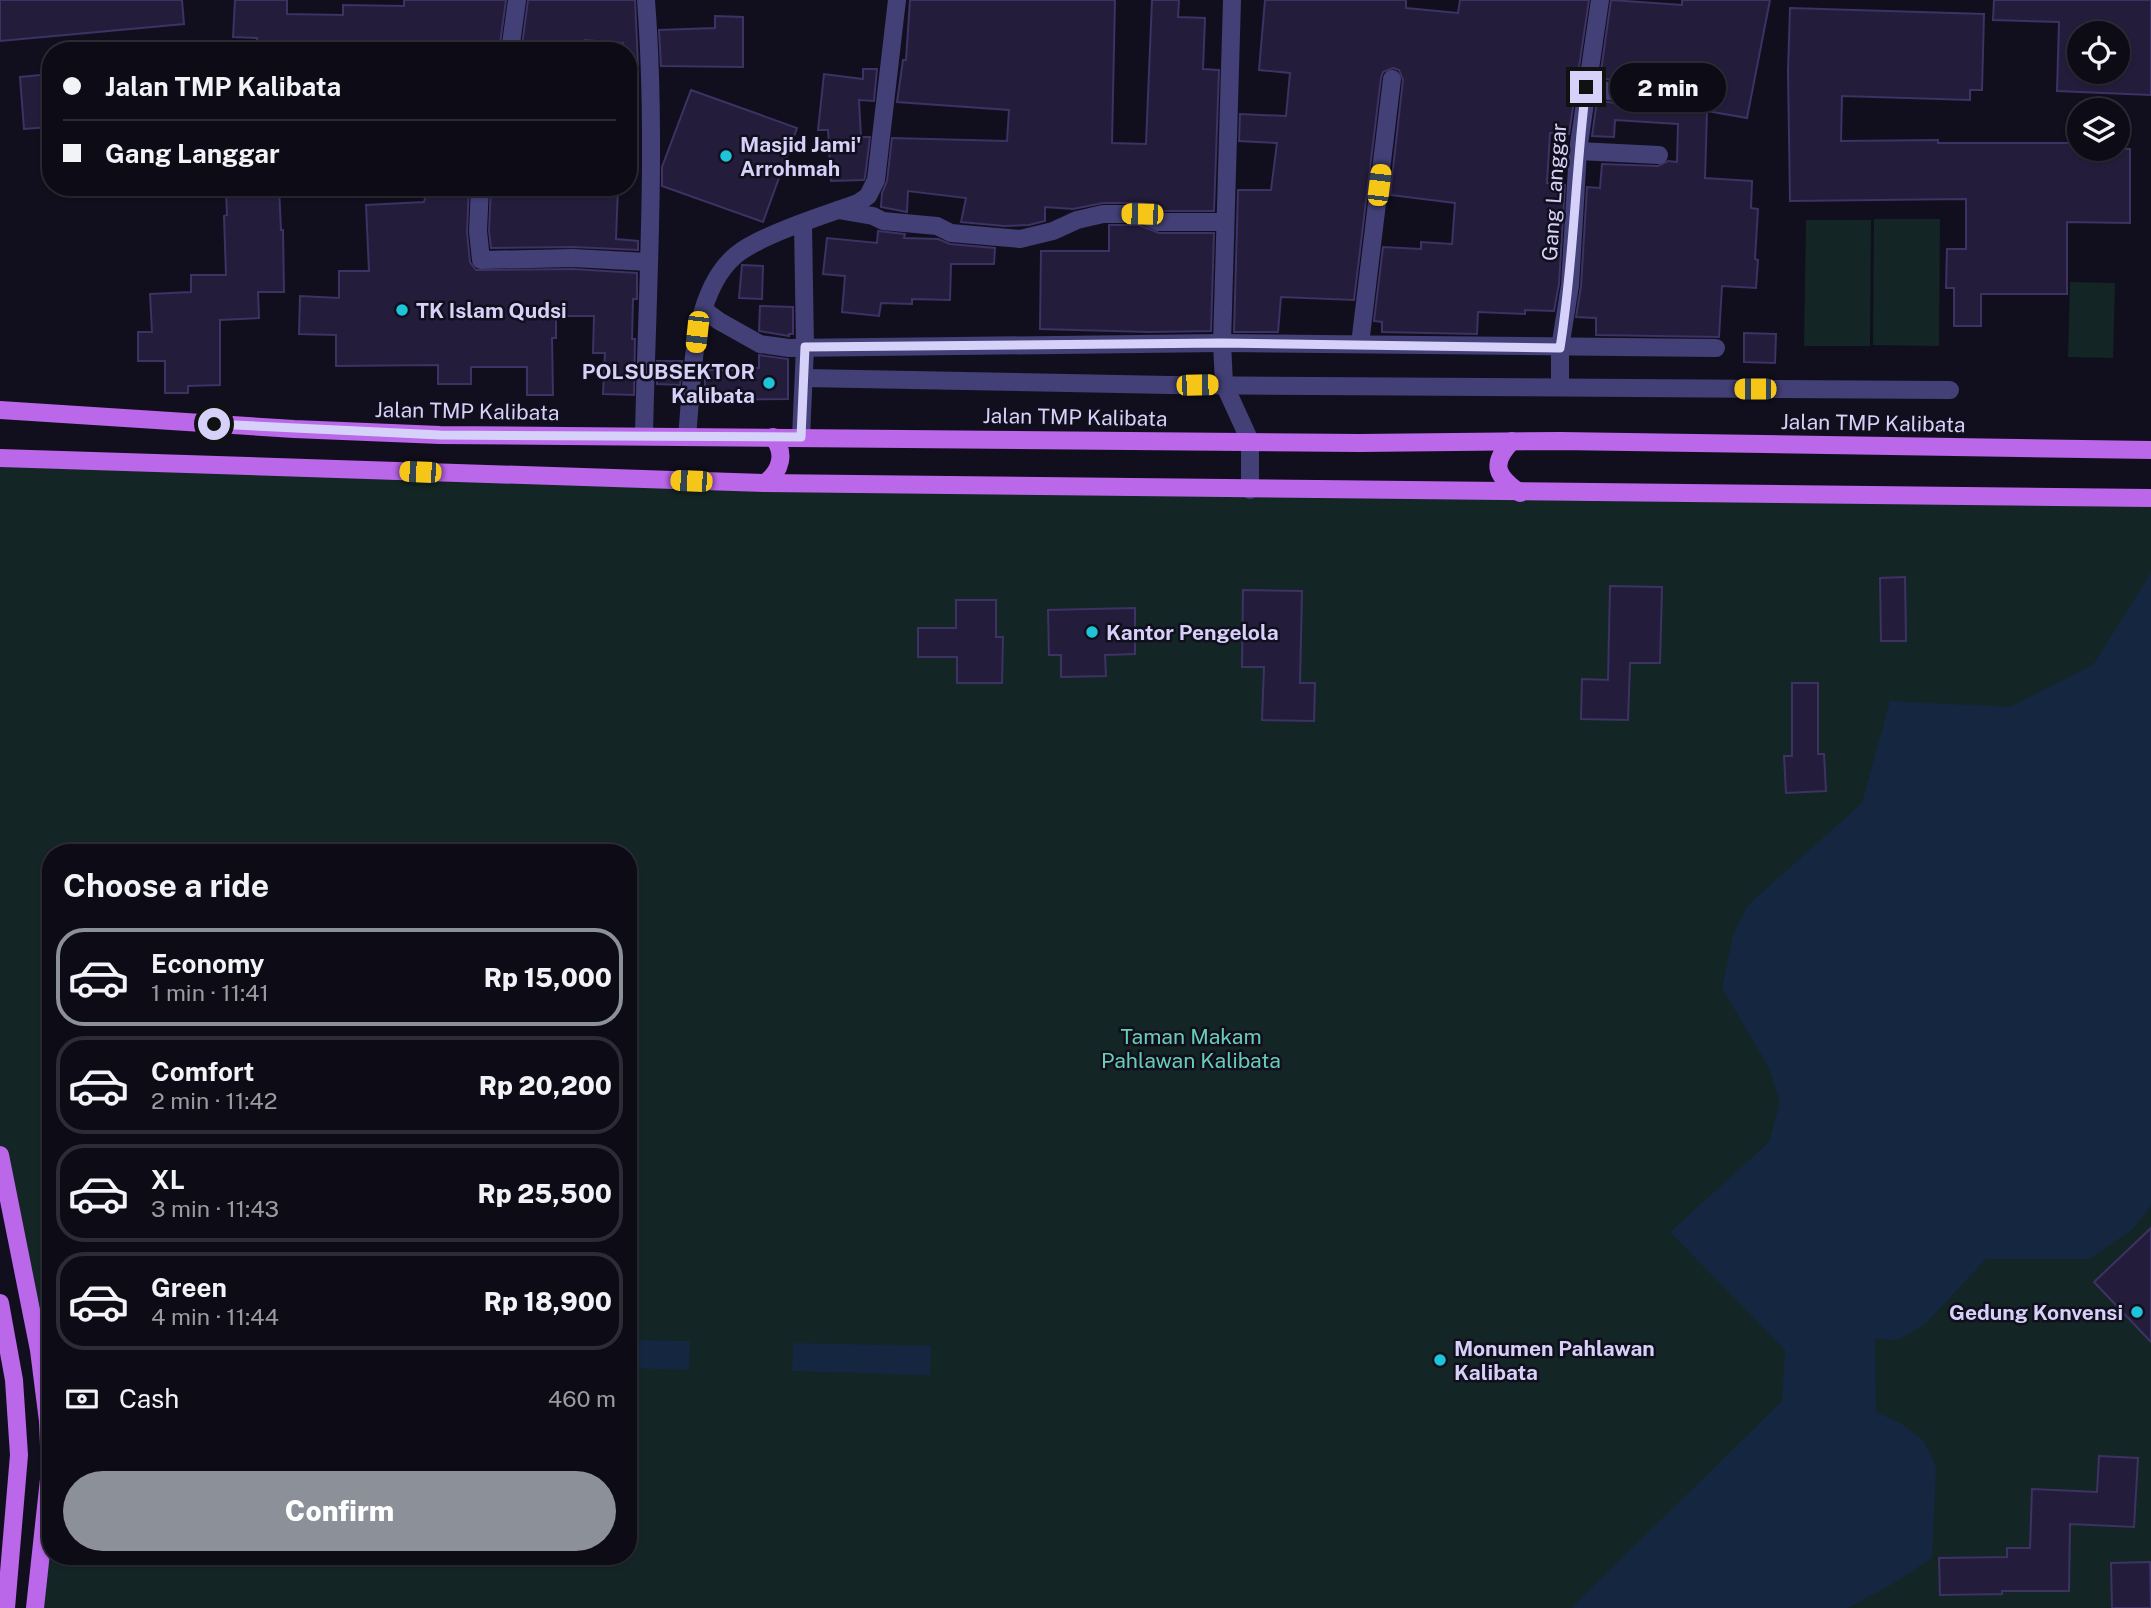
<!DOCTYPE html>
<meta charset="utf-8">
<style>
body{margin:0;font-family:"Public Sans",sans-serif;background:#16141f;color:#f1f3f6;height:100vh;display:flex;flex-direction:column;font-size:26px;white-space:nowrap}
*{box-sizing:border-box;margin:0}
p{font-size:23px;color:#9a9ba1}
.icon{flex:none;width:38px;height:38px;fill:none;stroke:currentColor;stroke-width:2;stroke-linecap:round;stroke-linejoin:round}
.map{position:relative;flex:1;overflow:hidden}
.details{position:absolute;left:42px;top:844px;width:595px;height:721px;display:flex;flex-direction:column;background:#0d0b16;border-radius:28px;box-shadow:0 2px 5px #0004,0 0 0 2px #2d2b35}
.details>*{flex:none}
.hud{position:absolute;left:42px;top:42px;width:595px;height:154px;border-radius:28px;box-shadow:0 2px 5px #0004,0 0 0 2px #2d2b35;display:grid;align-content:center;height:154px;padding:0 21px;background:#0d0b16}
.buttons{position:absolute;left:2067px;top:21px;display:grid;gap:14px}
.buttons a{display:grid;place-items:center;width:63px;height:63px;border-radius:50%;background:#0d0b16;box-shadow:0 2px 5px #0004,0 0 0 2px #2d2b35;font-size:35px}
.end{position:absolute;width:32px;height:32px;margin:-16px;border:9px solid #d6d1f9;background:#111;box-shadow:0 0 0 4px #111}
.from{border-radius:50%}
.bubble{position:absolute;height:49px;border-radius:24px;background:#0d0b16;box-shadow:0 2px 5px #0004,0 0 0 2px #2d2b35;font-size:23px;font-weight:800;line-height:49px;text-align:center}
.car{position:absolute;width:21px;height:42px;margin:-21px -10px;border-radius:9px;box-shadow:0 0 5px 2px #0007;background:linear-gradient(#f5c518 24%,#345 0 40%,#f5c518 0 76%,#345 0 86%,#f5c518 0)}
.hud b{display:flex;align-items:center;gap:24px;height:66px;font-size:26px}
.hud b+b{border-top:2px solid #2d2b35}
.hud i{width:18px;height:18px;background:#f1f3f6}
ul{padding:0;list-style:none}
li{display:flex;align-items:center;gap:21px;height:98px;margin:0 14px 10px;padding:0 7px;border:4px solid #2d2b35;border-radius:28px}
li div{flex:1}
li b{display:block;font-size:26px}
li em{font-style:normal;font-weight:800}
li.selected{border-color:#8c9099}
li>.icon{width:63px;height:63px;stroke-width:1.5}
h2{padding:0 21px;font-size:32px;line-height:84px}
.pay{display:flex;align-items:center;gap:18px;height:77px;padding:0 21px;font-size:26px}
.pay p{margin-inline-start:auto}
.button{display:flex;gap:14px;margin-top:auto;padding:14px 21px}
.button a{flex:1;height:80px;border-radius:42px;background:#8c9099;color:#fff;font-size:28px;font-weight:800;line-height:80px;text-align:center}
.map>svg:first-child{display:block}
.green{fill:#132625;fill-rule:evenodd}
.water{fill:#152641}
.building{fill:#231d3b;stroke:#3c3264;stroke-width:2;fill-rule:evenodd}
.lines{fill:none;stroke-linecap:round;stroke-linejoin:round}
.minor{stroke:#424076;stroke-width:18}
.primary{stroke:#ba67ea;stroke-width:18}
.route{stroke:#d6d1f9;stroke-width:9}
.poi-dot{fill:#1ec4d8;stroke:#110f1d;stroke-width:2.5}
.labels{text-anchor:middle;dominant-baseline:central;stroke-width:5;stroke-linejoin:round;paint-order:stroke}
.poi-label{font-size:21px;font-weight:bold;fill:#d6d1f9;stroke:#110f1d;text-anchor:start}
.street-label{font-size:21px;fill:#d6d1f9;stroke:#110f1d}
.park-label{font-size:21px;fill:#67ceb5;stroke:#110f1d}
</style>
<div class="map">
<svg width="2151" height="1608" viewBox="0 0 2151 1608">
<rect width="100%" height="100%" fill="#110f1d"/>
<g class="green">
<path d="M 1874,219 L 1940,219 L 1939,346 L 1873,345 Z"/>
<path d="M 1806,220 L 1871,220 L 1870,346 L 1804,346 Z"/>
<path d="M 2070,282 L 2115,283 L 2113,358 L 2068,357 Z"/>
<path d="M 0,458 L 666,480 L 2151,498 L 2151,1608 L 33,1608 L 49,1479 L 46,1390 L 0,1155 ZM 51,852 L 628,852 L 628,1556 L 51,1556 Z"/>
</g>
<g class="water">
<path d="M 2151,573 L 2151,1206 L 2132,1230 L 2089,1259 L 1986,1259 L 1926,1323 L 1898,1340 L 1875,1339 L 1876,1412 L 1902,1424 L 1923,1440 L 1936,1466 L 1932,1558 L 1894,1583 L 1848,1608 L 1571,1608 L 1782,1401 L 1785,1350 L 1670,1232 L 1769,1142 L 1780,1102 L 1769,1068 L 1722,988 L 1733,935 L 1748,905 L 1862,803 L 1890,701 L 2010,707 L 2093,665 Z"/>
<path d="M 628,1340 L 690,1341 L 689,1370 L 628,1368 Z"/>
<path d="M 793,1343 L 931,1346 L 930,1375 L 792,1371 Z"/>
</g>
<g class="building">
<path d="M 0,0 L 182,0 L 184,24 L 0,41 Z"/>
<path d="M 235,0 L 287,0 L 287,14 L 343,15 L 343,5 L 404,6 L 404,0 L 506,0 L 499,51 L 258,51 L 257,38 L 233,37 Z"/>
<path d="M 528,0 L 635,0 L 638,65 L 628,65 L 628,50 L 623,50 L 623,43 L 585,40 L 584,51 L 556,51 L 557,49 L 522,45 Z"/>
<path d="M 910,0 L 1115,0 L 1112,143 L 1146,144 L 1152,0 L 1179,0 L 1178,17 L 1205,18 L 1203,69 L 1219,70 L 1214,211 L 1162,211 L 1143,203 L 1103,203 L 1073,209 L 1045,207 L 1045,221 L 1029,225 L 1004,226 L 961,222 L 966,198 L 908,191 L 907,212 L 881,207 L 882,193 L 887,181 L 892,138 L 1007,141 L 1009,110 L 897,102 L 903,60 L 906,60 Z"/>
<path d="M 1265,0 L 1406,0 L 1406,8 L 1458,13 L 1460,0 L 1589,0 L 1569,134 L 1550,133 L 1547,183 L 1565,185 L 1559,284 L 1554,311 L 1525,310 L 1525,314 L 1478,312 L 1477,334 L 1382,332 L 1382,322 L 1374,321 L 1383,247 L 1421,249 L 1421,242 L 1452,244 L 1455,203 L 1390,195 L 1403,80 L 1399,70 L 1393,68 L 1383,72 L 1381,78 L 1354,300 L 1281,297 L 1278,332 L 1234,332 L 1238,190 L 1271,190 L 1277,143 L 1239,141 L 1240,114 L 1286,116 L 1290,73 L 1259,70 Z"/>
<path d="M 1611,0 L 1682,5 L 1682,0 L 1770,0 L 1747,118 L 1707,111 L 1705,178 L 1752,181 L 1751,208 L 1758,209 L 1755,259 L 1758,260 L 1756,288 L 1722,286 L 1719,337 L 1596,335 L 1596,318 L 1576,317 L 1581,286 L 1587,187 L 1600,188 L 1602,164 L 1658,166 L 1668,161 L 1677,162 L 1678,124 L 1615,120 L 1614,137 L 1592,136 L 1597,100 L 1647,109 L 1656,106 L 1659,99 L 1656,90 L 1651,87 L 1600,78 Z"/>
<path d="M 1994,0 L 2151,0 L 2151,95 L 2057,91 L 2059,22 L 1993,20 ZM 2079,33 L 2118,33 L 2118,72 L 2079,72 Z"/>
<path d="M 1790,8 L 1984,14 L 1982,90 L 1970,90 L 1970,100 L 1842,96 L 1841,141 L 1938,140 L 1938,143 L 2079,143 L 2079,149 L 2130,149 L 2130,223 L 2067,222 L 2067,294 L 1981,294 L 1981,326 L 1954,326 L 1954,288 L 1946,288 L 1947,249 L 1966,249 L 1966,199 L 1790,201 L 1788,71 Z"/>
<path d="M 715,16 L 743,17 L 743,67 L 661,66 L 659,30 L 715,28 Z"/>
<path d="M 863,69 L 877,69 L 874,101 L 859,100 L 861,137 L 870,137 L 865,177 L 864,180 L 831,181 L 828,130 L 818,130 L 824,74 L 863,79 Z"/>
<path d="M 51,74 L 51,127 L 24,129 L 20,77 Z"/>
<path d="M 691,90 L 797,128 L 763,222 L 662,186 L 662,167 Z"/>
<path d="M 428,187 L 469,187 L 467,232 L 470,262 L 476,270 L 573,269 L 637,273 L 637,299 L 633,299 L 632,339 L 635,339 L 634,395 L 603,394 L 605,353 L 593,353 L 594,316 L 556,316 L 556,338 L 552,338 L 553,395 L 527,395 L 527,367 L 471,367 L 471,384 L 438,384 L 438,365 L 336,366 L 336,335 L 299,334 L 300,296 L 339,298 L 339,271 L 369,271 L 366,205 L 424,202 Z"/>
<path d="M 491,187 L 618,187 L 616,239 L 638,241 L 638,250 L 573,247 L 491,248 L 489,231 Z"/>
<path d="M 279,188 L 281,230 L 283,230 L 284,292 L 258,292 L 259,318 L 220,320 L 220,385 L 188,386 L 188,393 L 165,393 L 165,361 L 138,361 L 138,332 L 152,332 L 150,294 L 191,292 L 191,275 L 226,275 L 224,216 L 227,215 L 226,190 Z"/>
<path d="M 1109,225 L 1139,225 L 1159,233 L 1214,233 L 1211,331 L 1149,332 L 1040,329 L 1041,251 L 1109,251 Z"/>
<path d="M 878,231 L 905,234 L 904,238 L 938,239 L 950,244 L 995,248 L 994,264 L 951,264 L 950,300 L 912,299 L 912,304 L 881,303 L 879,316 L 842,312 L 845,276 L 823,274 L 827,238 L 877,243 Z"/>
<path d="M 742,265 L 763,266 L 762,299 L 739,298 Z"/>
<path d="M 760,306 L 793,307 L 793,334 L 789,334 L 789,336 L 759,331 Z"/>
<path d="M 1744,333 L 1776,334 L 1775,363 L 1744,362 Z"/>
<path d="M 759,355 L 788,359 L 788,399 L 705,400 L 705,370 L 750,370 L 750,368 L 759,368 Z"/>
<path d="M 657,361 L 682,361 L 680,385 L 657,384 Z"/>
<path d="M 1905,577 L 1906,641 L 1881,641 L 1880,578 Z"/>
<path d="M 1610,586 L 1662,587 L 1660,663 L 1630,663 L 1628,720 L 1581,719 L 1582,679 L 1608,680 Z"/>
<path d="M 1243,590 L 1302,591 L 1300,683 L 1315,683 L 1314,721 L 1262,720 L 1264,667 L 1242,667 Z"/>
<path d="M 956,600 L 996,600 L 996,637 L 1003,637 L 1002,683 L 957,683 L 957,657 L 918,657 L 918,628 L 956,628 Z"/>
<path d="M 1135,608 L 1135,654 L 1105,655 L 1106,676 L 1061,677 L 1061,655 L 1049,655 L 1048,610 Z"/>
<path d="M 1792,683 L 1818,683 L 1818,754 L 1824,754 L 1826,791 L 1786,793 L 1784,756 L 1792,756 Z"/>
<path d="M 2151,1228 L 2151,1342 L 2094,1282 Z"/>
<path d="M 2099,1456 L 2138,1458 L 2134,1527 L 2070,1524 L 2069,1591 L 2002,1591 L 2002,1594 L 1940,1595 L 1939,1558 L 2007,1557 L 2007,1548 L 2030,1548 L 2032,1489 L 2097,1492 Z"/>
<path d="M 2150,1562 L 2151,1608 L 2112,1608 L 2111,1563 Z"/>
</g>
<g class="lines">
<g class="minor">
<path d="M 1232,0 L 1222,343 L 1224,384 L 1250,441 L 1250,490"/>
<path d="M 510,51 L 517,0"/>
<path d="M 1586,87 L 1648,98"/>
<path d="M 1578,151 L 1659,155"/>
<path d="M 480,187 L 478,231 L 481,260 L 573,258 L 648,262"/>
<path d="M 838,210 L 873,216 L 883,221 L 937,226 L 951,233 L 1020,239 L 1053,231 L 1077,220 L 1103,214 L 1142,214 L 1159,222 L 1225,222"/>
<path d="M 704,310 L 719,321 L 760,344 L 789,348 L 1222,343 L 1716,348"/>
<path d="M 1360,344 L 1392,79"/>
<path d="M 804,378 L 1169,385 L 1950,390"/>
<path d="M 1560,387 L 1560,348 L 1570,285 L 1578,151 L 1600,0"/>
<path d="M 644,435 C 647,291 657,144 646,0"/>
<path d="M 687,436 C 693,380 690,294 736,255 C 760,235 827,214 858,203 L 868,196 L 876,180 L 897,0"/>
<path d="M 801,437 L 805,347 L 803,224"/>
</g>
<g class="primary">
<path d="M 0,410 L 294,429 L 440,435 L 1359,443 L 1560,441 L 2151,450"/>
<path d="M 1512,441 C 1490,464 1496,476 1520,493"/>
<path d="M 0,458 L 765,483 L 2151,498"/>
<path d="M 765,483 C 781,471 786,453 773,437"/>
<path d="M 0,1155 L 39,1350 L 48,1421 L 50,1470 L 35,1608"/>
<path d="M 0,1303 L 14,1380 L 19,1455 L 6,1608"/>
</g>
</g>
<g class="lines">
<path class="route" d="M 214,424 L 440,435 L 801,437 L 805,347 L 1222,343 L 1560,348 C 1574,261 1575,174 1586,87"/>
</g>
<g class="poi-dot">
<circle cx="726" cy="156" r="7"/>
<circle cx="402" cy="310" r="7"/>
<circle cx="769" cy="383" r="7"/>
<circle cx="1092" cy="632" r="7"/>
<circle cx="2137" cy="1312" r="7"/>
<circle cx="1440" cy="1360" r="7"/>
</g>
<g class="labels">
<g class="poi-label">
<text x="740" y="144">Masjid Jami'<tspan x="740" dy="24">Arrohmah</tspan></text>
<text x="416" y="310">TK Islam Qudsi</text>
<text x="755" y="371" text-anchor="end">POLSUBSEKTOR<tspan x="755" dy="24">Kalibata</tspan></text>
<text x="1106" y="632">Kantor Pengelola</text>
<text x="2123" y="1312" text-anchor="end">Gedung Konvensi</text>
<text x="1454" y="1348">Monumen Pahlawan<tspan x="1454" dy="24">Kalibata</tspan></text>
</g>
<g class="street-label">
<text transform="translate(1554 192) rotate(-86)">Gang Langgar</text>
<text transform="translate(467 411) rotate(1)">Jalan TMP Kalibata</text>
<text transform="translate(1075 417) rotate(1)">Jalan TMP Kalibata</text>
<text transform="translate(1873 423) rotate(1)">Jalan TMP Kalibata</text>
</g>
<g class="park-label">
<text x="1191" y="1036">Taman Makam<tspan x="1191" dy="24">Pahlawan Kalibata</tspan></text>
</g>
</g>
</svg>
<div class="buttons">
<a><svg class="icon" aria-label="locate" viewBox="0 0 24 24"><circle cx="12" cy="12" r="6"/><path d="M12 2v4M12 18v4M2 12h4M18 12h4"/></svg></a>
<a><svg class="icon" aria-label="layers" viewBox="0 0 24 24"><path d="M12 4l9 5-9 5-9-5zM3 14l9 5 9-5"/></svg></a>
</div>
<i class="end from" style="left:214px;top:424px"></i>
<i class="end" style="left:1586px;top:87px"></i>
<div class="bubble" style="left:1610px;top:63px;width:116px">2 min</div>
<i class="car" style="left:1379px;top:185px;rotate:7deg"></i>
<i class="car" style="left:1142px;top:214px;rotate:271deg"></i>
<i class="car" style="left:697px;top:332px;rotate:186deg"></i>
<i class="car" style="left:1197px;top:385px;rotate:89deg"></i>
<i class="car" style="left:1755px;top:389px;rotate:270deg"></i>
<i class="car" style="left:420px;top:472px;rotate:272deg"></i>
<i class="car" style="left:691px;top:481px;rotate:272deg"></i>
<div class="hud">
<b><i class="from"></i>Jalan TMP Kalibata</b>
<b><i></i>Gang Langgar</b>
</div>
<section class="details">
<h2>Choose a ride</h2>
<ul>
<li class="selected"><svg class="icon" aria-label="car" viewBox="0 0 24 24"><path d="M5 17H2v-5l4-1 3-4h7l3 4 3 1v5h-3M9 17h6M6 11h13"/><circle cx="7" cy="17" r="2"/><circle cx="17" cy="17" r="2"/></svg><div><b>Economy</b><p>1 min · 11:41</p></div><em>Rp 15,000</em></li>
<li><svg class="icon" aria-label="car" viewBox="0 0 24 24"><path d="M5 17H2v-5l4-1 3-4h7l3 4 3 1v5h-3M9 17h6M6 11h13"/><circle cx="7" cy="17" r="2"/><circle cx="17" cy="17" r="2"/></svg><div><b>Comfort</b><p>2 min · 11:42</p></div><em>Rp 20,200</em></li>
<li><svg class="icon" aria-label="car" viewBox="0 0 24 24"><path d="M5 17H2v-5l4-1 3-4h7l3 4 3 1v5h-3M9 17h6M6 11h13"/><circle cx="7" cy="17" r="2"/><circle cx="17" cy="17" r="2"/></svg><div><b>XL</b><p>3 min · 11:43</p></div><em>Rp 25,500</em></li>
<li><svg class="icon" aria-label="car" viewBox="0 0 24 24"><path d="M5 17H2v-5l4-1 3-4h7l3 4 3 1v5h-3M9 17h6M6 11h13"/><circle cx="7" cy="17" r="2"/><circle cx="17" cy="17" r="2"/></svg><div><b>Green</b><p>4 min · 11:44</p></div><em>Rp 18,900</em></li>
</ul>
<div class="pay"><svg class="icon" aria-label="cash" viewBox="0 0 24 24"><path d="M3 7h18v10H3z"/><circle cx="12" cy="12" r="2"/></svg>Cash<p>460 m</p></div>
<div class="button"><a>Confirm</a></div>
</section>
</div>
